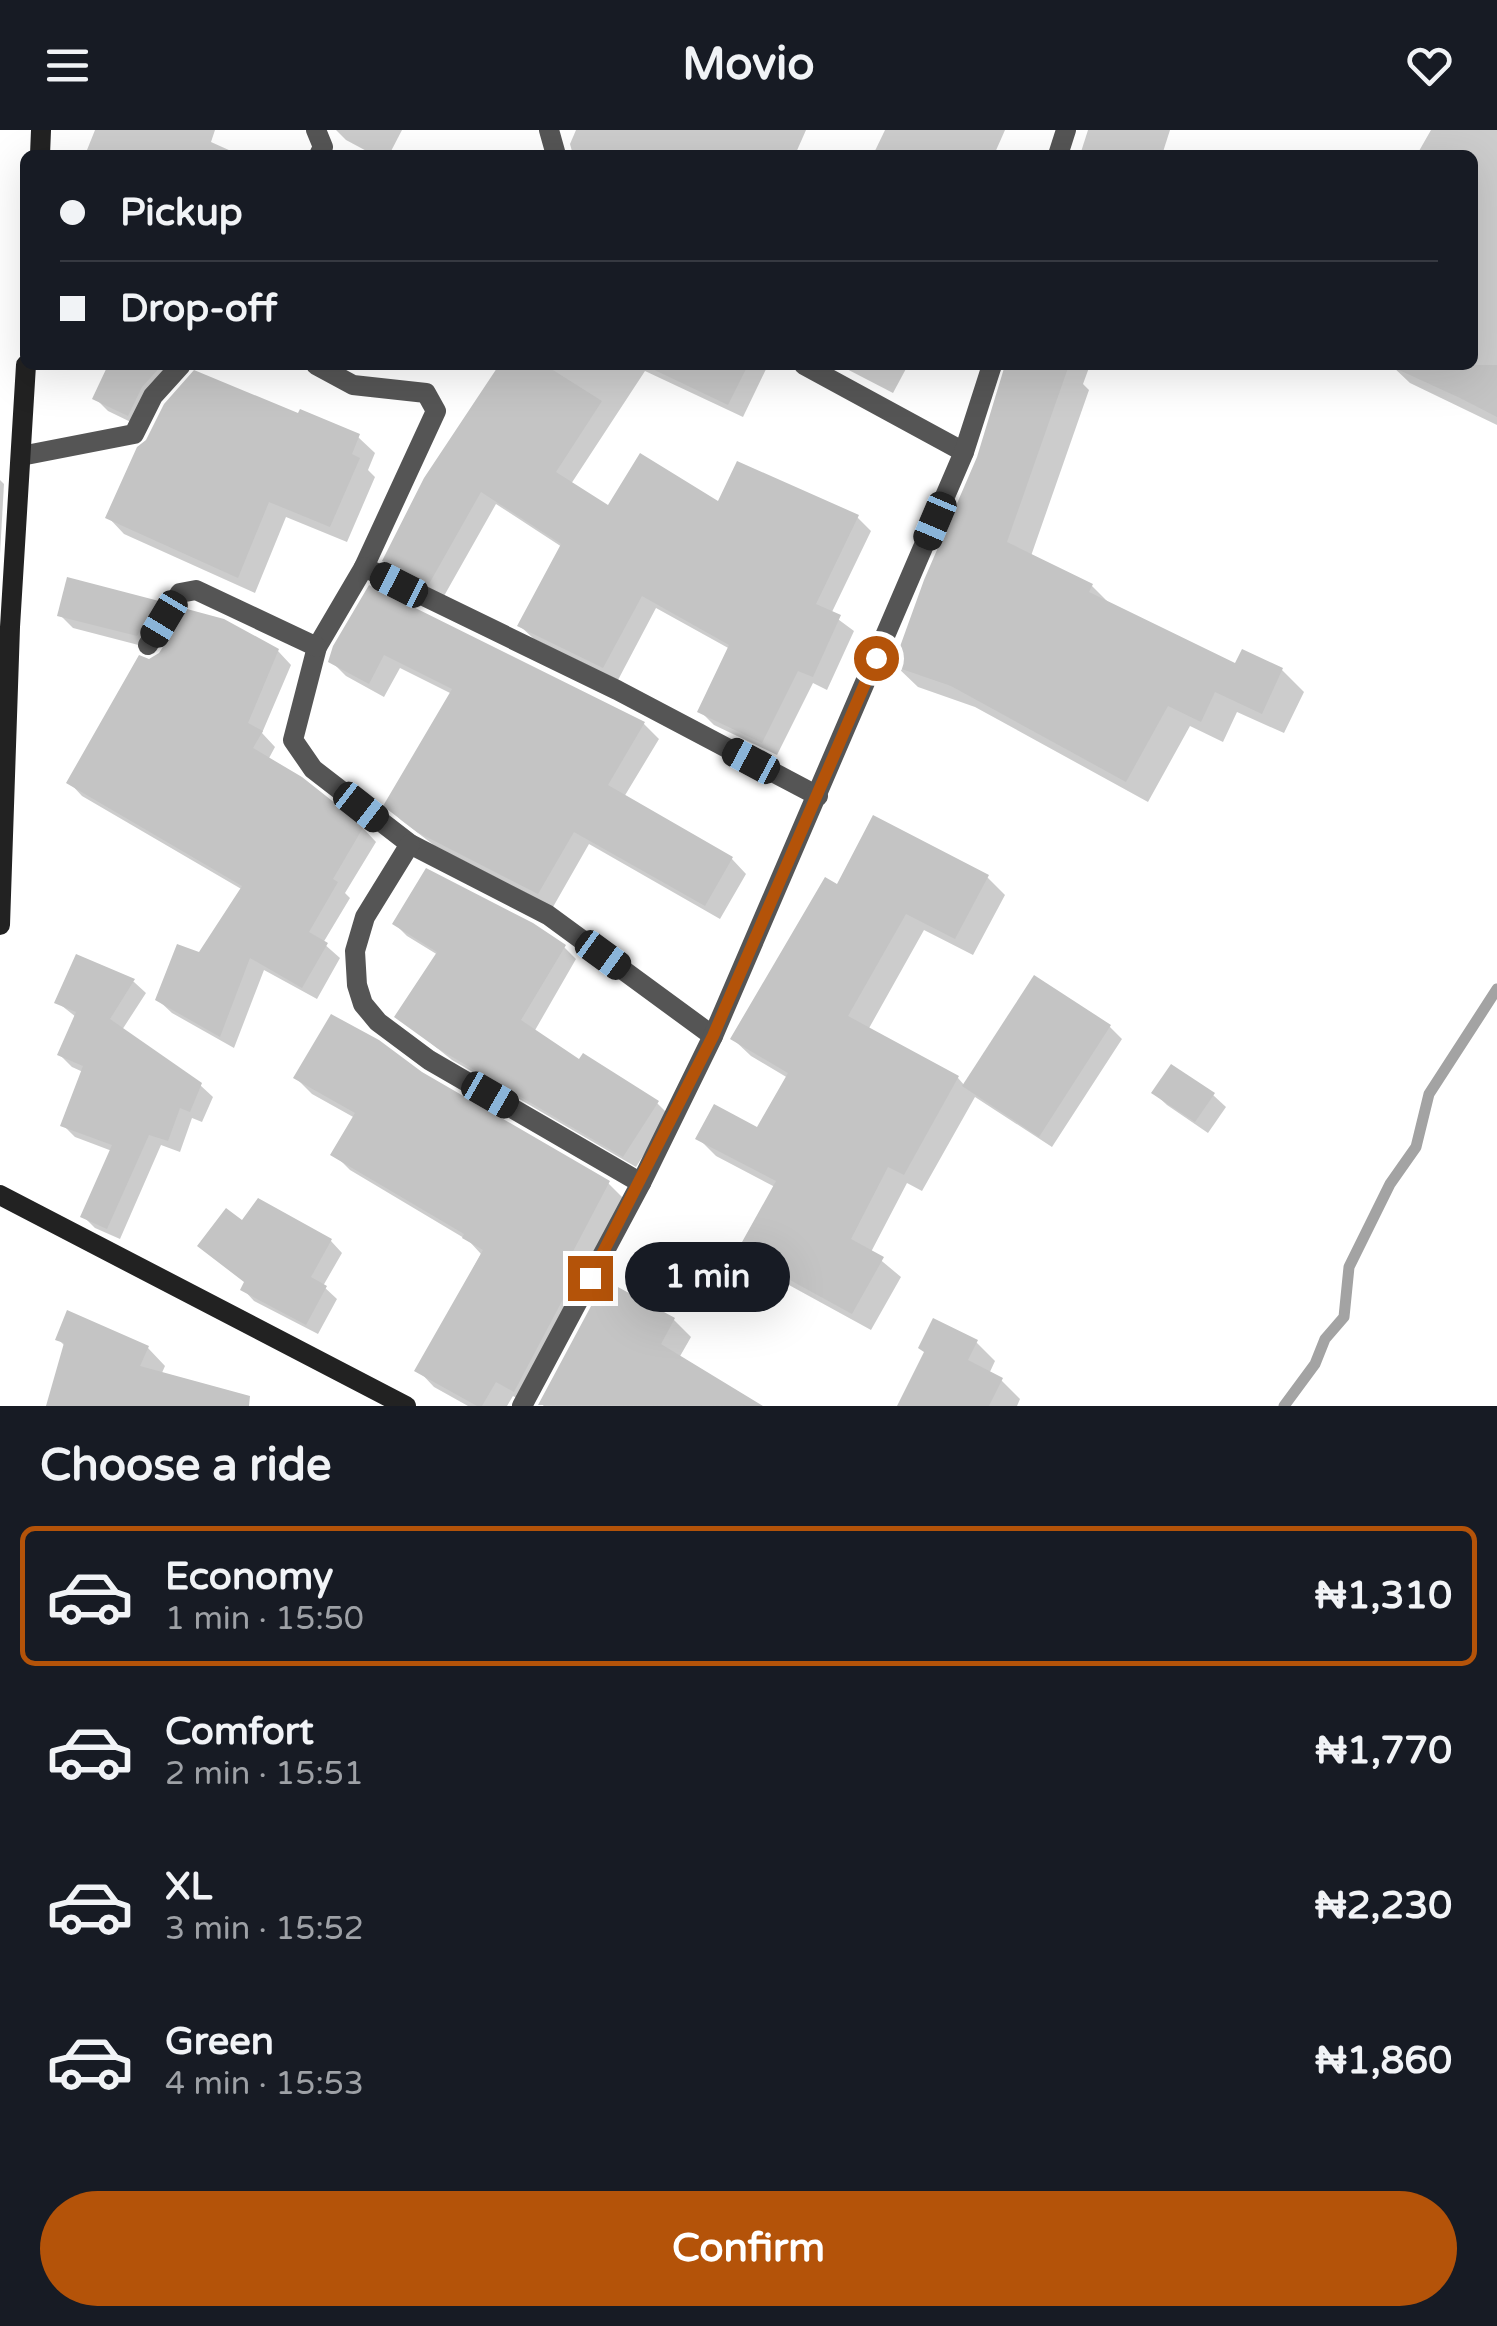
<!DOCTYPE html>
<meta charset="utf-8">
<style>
body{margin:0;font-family:"Varela Round",sans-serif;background:#242831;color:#f1f3f6;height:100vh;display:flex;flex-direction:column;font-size:38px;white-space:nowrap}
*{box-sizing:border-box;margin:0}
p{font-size:32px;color:#9ea1a6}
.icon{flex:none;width:55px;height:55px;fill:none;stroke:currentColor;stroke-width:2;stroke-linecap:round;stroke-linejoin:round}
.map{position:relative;height:1276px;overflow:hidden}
.panel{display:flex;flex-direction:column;background:#171b24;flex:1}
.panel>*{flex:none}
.banner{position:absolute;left:20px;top:20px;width:1458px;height:220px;border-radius:15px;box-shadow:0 10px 40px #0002;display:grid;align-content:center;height:220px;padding:0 40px;background:#171b24}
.end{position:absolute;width:45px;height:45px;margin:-22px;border:12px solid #b45309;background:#fff;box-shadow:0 0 0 5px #fff}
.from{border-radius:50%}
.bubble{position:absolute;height:70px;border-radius:35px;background:#171b24;box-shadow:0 10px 40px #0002;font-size:32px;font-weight:800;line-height:70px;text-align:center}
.car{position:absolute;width:30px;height:60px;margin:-30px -15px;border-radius:12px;box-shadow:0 0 8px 2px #0007;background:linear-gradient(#222 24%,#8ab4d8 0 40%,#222 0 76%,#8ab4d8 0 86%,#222 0)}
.banner b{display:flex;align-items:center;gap:35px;height:95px;font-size:38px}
.banner b+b{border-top:2px solid #363941}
.banner i{width:25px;height:25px;background:#f1f3f6}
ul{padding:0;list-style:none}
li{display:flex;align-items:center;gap:30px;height:140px;margin:0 20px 15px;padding:0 20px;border:5px solid transparent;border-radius:15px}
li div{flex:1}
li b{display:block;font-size:38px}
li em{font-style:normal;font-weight:800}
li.active{border-color:#b45309}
li>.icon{width:90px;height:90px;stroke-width:1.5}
h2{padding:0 40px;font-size:45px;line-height:120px}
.button{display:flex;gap:20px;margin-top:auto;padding:20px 40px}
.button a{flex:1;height:115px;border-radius:60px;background:#b45309;color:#fff;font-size:40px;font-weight:800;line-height:115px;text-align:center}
header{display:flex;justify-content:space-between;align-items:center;height:130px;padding:0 40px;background:#171b24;font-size:45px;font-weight:800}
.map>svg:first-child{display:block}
.shadow{fill:#0003}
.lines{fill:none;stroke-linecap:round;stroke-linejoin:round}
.stream{stroke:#a3a3a3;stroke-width:11}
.building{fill:#c4c4c4}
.street{stroke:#555;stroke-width:20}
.secondary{stroke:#222;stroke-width:20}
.route{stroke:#b45309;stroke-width:12}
</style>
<header><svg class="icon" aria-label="menu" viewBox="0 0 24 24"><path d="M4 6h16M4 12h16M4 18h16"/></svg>Movio<svg class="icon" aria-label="heart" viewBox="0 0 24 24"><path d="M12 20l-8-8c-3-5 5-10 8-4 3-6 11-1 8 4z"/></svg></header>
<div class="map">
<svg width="1497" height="1276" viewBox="0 0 1497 1276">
<rect width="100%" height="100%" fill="#fff"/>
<g class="shadow">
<path d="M 95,0 L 215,0 L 211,12 L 240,25 L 85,25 Z"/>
<path d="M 336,0 L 402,0 L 389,25 L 374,25 L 346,10 Z"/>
<path d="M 576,0 L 806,0 L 795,25 L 573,25 L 570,14 Z"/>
<path d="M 885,0 L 1005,0 L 994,25 L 873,25 Z"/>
<path d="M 1088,0 L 1170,0 L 1162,25 L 1080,25 Z"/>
<path d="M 1431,0 L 1497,0 L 1497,295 L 1410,253 L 1391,235 L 1472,235 L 1472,25 L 1423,25 L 1419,21 Z"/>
<path d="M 111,235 L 172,235 L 141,297 L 108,281 L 95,268 Z"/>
<path d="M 501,235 L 768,235 L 743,287 L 645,241 L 571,354 L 609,378 L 719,375 L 857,387 L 871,401 L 831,484 L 854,501 L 827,560 L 813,553 L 777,625 L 714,595 L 700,581 L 730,519 L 656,478 L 618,550 L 534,509 L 520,496 L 562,417 L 496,374 L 444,466 L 399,444 L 385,430 Z"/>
<path d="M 839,235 L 908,235 L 893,263 Z"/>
<path d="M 1007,235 L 1090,235 L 1083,254 L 1089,260 L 1031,426 L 1092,456 L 1111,475 L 1236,536 L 1282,540 L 1304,562 L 1284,603 L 1237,582 L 1223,612 L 1190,596 L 1148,672 L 975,577 L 918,557 L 896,536 L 979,327 Z"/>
<path d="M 299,287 L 358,307 L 375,323 L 368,340 L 375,347 L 347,412 L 286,387 L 255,463 L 124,404 L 108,387 Z"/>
<path d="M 0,350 L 4,354 L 0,424 Z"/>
<path d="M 69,450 L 157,474 L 170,486 L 150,518 L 73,498 L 60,485 Z"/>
<path d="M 370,458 L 644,594 L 659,609 L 624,667 L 732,729 L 746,744 L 720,789 L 589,714 L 553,777 L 435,716 L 401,690 L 386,675 L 452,564 L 400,538 L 384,567 L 346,546 L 331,531 Z"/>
<path d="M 278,521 L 291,535 L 262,603 L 275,617 L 268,630 L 363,698 L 376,712 L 345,763 L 350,768 L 323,813 L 340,828 L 317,869 L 264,840 L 234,918 L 172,883 L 158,870 L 200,825 L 243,760 L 82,666 L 69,652 L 149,531 Z"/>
<path d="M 987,747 L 1005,765 L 973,825 L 924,800 L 868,900 L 958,948 L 965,956 L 1109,896 L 1122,909 L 1052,1017 L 975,967 L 922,1061 L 907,1053 L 871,1122 L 901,1147 L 871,1200 L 758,1138 L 740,1120 L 775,1057 L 716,1026 L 698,1008 L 758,1000 L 788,948 L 751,926 L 733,909 L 838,757 Z"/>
<path d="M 395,794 L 564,817 L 576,829 L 534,902 L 580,933 L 657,973 L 669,985 L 636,1037 L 452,930 L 397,886 L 438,825 L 407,806 Z"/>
<path d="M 77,827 L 134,852 L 146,863 L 122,900 L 200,955 L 213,967 L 202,992 L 192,988 L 180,1022 L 161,1015 L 120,1109 L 95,1098 L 83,1086 L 112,1021 L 75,1007 L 63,995 L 83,942 L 72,937 L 60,925 L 76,887 L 57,872 Z"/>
<path d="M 421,944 L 608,1053 L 624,1069 L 531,1276 L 513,1266 L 507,1276 L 468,1276 L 434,1257 L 418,1240 L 481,1124 L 469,1111 L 350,1040 L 334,1024 L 355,988 L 312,964 L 296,948 Z"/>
<path d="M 1154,963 L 1213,965 L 1226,977 L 1208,1003 L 1167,975 Z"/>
<path d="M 259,1071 L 331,1111 L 342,1123 L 323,1156 L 337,1169 L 318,1204 L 254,1171 L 243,1159 L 246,1153 L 243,1094 Z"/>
<path d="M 606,1154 L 674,1190 L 691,1207 L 679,1228 L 758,1276 L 543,1276 Z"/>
<path d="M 58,1209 L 148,1218 L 165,1236 L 161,1245 L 226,1276 L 48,1276 L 65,1216 Z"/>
<path d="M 976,1212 L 995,1231 L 989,1244 L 1001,1250 L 1020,1269 L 1017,1276 L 900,1276 L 926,1224 Z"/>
</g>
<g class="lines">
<path class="stream" d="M 1284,1276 L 1315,1234 L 1325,1209 L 1344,1187 L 1349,1137 L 1390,1054 L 1416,1017 L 1429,964 L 1497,859"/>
</g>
<g class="building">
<path d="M 108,235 L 162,235 L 142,257 L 128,286 L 92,269 Z"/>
<path d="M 499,235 L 545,235 L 602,271 L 556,342 L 608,375 L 640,323 L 718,371 L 737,331 L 859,385 L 816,474 L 841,485 L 813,547 L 798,541 L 762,613 L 697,582 L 729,515 L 642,466 L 603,538 L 517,496 L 561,414 L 481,362 L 429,454 L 382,431 L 424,348 Z"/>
<path d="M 644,235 L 748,235 L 728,275 Z"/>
<path d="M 1005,235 L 1069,235 L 1007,412 L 1093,454 L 1089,462 L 1235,533 L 1242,519 L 1283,538 L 1262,584 L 1215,562 L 1201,592 L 1168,576 L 1126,652 L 951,556 L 893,536 L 924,450 L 977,327 Z"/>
<path d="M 1388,235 L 1497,235 L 1497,287 L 1460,268 Z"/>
<path d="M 194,240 L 298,283 L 300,279 L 360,304 L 352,324 L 360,328 L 330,397 L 269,372 L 238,448 L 105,388 L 137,317 L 146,310 L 164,274 Z"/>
<path d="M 67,447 L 159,471 L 137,506 L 57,486 Z"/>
<path d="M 369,455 L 645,592 L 608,655 L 733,727 L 705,776 L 574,702 L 538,764 L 417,702 L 383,676 L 452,559 L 384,525 L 369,554 L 328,532 L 333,516 Z"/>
<path d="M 187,479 L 224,489 L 279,519 L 248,593 L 263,601 L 253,618 L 302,647 L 364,696 L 333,749 L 338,752 L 309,802 L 328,813 L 302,858 L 250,828 L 220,907 L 155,870 L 177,814 L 199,822 L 242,756 L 66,653 L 139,525 L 149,529 L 159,523 Z"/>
<path d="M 873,685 L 989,745 L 955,809 L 906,784 L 848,886 L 959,946 L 904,1045 L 888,1037 L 851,1109 L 884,1127 L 852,1184 L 737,1121 L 776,1051 L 695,1009 L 714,974 L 757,997 L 788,943 L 730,909 L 825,747 L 837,754 Z"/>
<path d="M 426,738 L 533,793 L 566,815 L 521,890 L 579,929 L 583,923 L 659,971 L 623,1027 L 437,918 L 394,887 L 437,822 L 392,794 Z"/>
<path d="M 76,824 L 135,849 L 110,889 L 202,953 L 190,982 L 180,978 L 168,1011 L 149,1005 L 107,1099 L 80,1087 L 112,1015 L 60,996 L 83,936 L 57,925 L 76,882 L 54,873 Z"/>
<path d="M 1034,845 L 1111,895 L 1039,1007 L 962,956 Z"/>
<path d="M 331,884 L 379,910 L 422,942 L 610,1051 L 568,1131 L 580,1137 L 514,1262 L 496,1252 L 482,1276 L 477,1276 L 414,1241 L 483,1120 L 462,1108 L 464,1104 L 330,1025 L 355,983 L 293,948 Z"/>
<path d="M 1171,934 L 1215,963 L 1195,992 L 1151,963 Z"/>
<path d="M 258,1068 L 332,1109 L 311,1147 L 327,1156 L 306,1195 L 240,1160 L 244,1152 L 197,1116 L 226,1078 L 242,1090 Z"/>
<path d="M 605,1150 L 675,1188 L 661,1214 L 763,1276 L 538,1275 Z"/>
<path d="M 67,1180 L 149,1216 L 140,1236 L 250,1266 L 249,1276 L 46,1276 L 64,1213 L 55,1210 Z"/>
<path d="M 933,1188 L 978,1210 L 968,1230 L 1003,1248 L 989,1276 L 897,1276 L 924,1222 L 918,1218 Z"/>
</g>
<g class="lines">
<g class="street">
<path d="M 316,0 L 323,17 L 319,25"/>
<path d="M 549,0 L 556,25"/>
<path d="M 1058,25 L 1066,0"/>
<path d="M 316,235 L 353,255 L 426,263 L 436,281 L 364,437 L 617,560 L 818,666"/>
<path d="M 804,235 L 964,322"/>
<path d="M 21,326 L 134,304 L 153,266 L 181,235"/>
<path d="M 364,437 L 317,517 L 293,610 L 313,639 L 410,714 L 548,785 L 713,906"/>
<path d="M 148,515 L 180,463 L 196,460 L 317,517"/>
<path d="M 410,714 L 365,787 L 355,821 L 357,855 L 363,874 L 378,892 L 429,930 L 641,1053"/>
<path d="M 522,1276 L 641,1053 L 713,906 L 964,322 L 992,235"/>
</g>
<g class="secondary">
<path d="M 40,25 L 41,0"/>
<path d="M 0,795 L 10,497 L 26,235"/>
<path d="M 0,1065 L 406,1276"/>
</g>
</g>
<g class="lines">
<path class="route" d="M 590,1148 L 713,906 L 876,528"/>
</g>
</svg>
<i class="end from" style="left:876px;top:528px"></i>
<i class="end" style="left:590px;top:1148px"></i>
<div class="bubble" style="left:625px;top:1112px;width:165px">1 min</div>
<i class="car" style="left:935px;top:391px;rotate:203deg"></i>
<i class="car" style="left:399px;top:455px;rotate:297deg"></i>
<i class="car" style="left:164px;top:489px;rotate:211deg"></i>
<i class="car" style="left:751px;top:631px;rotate:298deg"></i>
<i class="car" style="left:361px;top:677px;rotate:128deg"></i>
<i class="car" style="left:603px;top:825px;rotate:126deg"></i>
<i class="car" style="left:490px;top:965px;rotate:120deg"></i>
<div class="banner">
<b><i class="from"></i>Pickup</b>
<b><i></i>Drop-off</b>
</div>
</div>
<section class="panel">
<h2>Choose a ride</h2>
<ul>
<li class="active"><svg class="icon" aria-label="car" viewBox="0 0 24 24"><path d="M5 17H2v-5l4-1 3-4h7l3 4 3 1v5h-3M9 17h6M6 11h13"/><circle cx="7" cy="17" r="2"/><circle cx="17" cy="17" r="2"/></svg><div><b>Economy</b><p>1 min · 15:50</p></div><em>₦1,310</em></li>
<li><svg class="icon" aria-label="car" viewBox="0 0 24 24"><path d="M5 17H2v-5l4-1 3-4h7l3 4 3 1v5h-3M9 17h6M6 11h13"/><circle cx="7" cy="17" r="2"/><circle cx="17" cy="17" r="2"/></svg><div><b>Comfort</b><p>2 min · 15:51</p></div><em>₦1,770</em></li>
<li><svg class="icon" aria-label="car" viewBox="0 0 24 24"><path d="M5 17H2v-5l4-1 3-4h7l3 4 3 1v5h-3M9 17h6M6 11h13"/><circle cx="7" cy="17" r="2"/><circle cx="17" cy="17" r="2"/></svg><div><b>XL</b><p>3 min · 15:52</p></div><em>₦2,230</em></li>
<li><svg class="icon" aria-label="car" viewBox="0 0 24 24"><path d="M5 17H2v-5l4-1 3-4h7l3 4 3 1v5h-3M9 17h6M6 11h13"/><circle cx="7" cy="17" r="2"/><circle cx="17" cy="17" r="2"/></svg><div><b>Green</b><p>4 min · 15:53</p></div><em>₦1,860</em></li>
</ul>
<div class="button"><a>Confirm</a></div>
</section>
